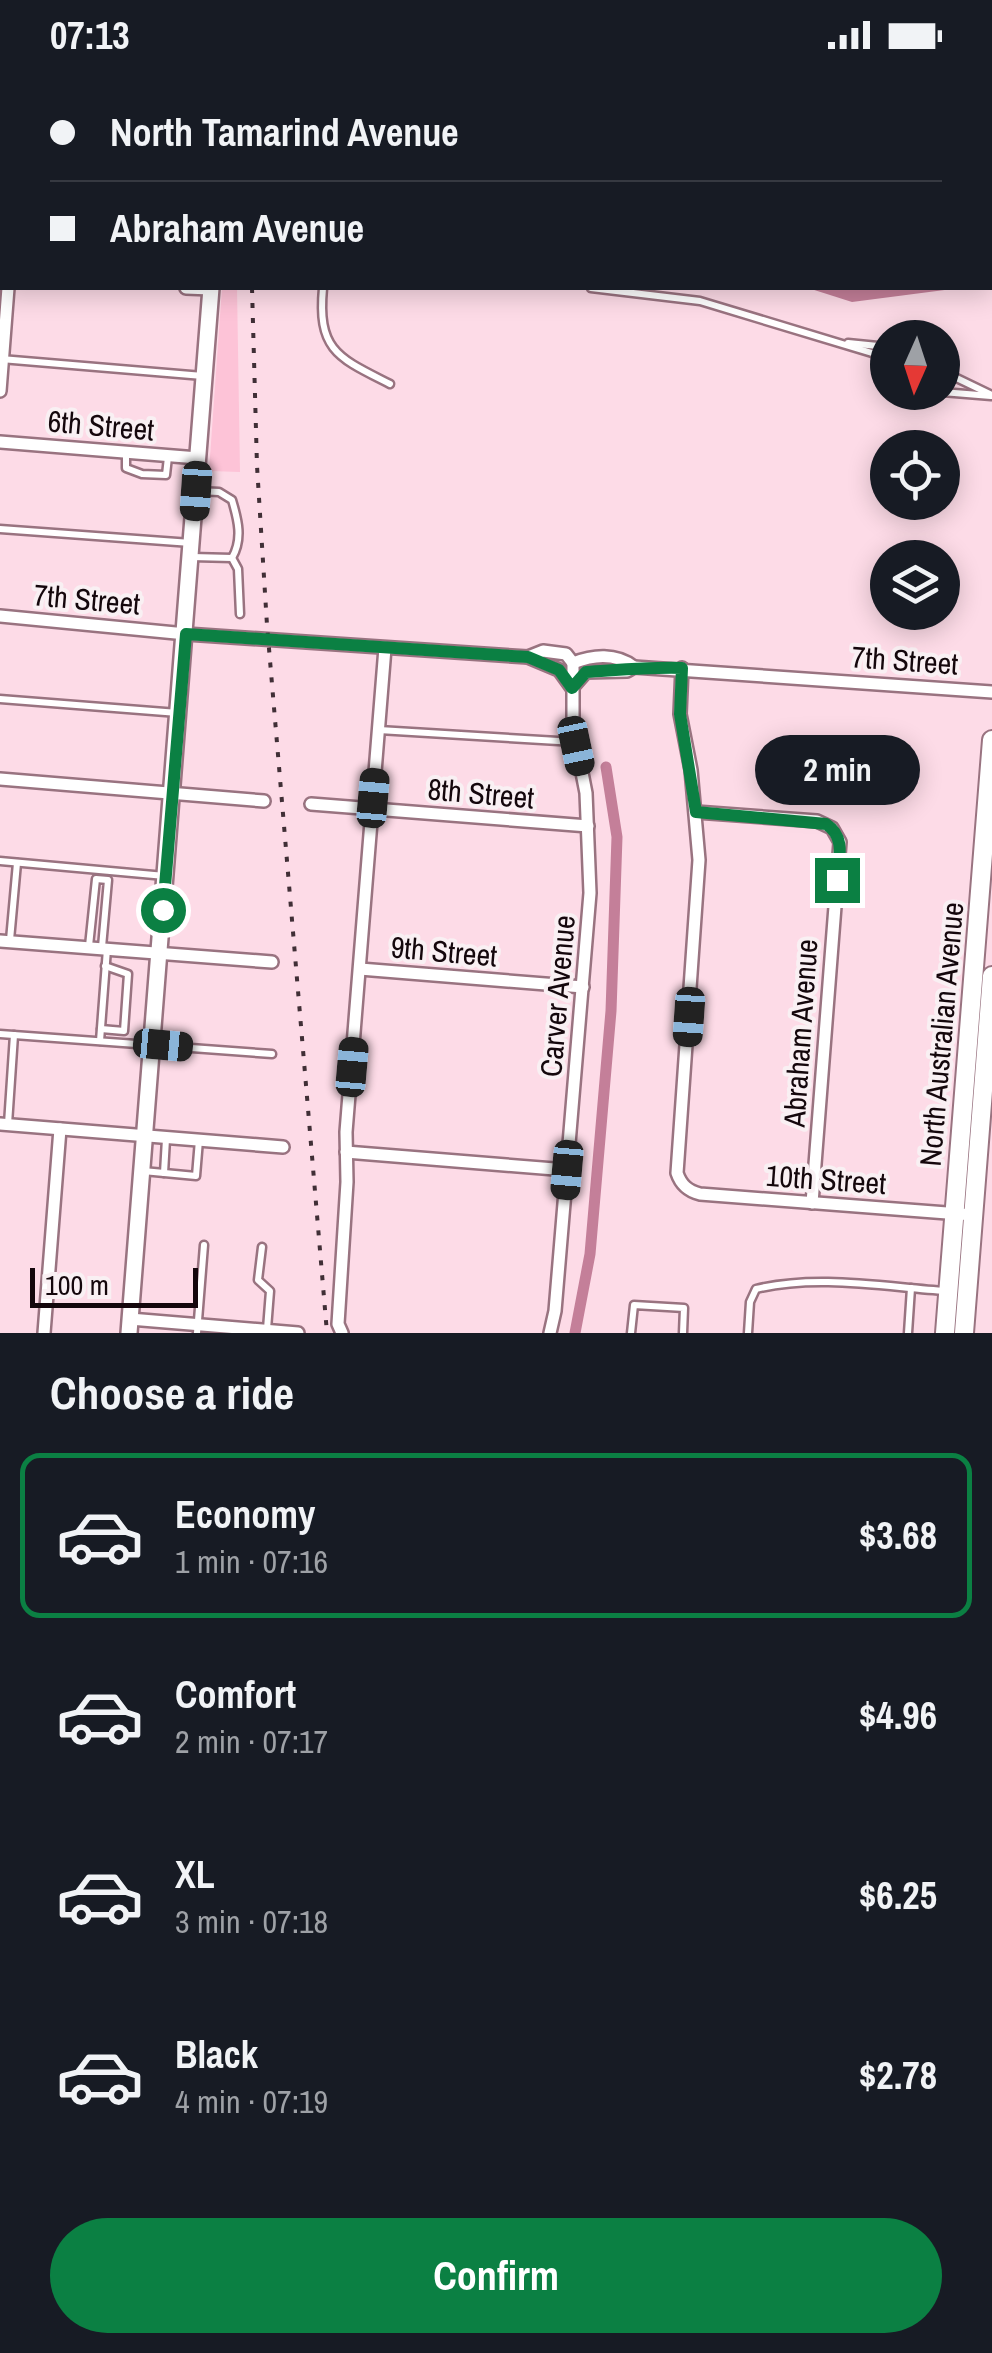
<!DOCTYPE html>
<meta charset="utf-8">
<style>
body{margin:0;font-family:"Archivo Narrow",sans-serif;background:#20242c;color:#f1f3f6;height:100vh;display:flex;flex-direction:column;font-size:38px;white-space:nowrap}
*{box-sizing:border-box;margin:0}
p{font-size:32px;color:#9ea1a6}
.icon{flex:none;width:55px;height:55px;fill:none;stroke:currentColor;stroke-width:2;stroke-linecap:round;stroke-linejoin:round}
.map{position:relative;height:1263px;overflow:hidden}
.drawer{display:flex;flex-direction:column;background:#171b24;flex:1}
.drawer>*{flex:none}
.hud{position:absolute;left:0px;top:0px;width:992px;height:220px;box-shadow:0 5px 25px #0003;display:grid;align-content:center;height:220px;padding:0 50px;background:#171b24}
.needle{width:65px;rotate:183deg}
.controls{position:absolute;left:870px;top:250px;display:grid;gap:20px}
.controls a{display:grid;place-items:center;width:90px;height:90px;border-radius:50%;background:#171b24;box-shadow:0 5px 25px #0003;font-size:50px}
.scale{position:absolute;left:30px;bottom:25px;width:168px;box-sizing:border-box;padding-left:10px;border:5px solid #14070c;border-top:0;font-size:28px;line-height:35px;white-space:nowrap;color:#14070c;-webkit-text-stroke:8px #f9f0f3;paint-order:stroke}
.end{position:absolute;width:45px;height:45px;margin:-22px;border:12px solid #0b8043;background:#fff;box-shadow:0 0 0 5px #fff}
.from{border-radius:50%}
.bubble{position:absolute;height:70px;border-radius:35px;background:#171b24;box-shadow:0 5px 25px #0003;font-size:32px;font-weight:700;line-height:70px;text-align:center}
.car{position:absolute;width:30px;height:60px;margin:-30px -15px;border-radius:12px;box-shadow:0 0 8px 2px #0007;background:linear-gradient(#222 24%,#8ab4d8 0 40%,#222 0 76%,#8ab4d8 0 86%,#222 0)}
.hud b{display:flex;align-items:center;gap:35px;height:95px;font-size:38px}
.hud b+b{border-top:2px solid #363941}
.hud i{width:25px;height:25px;background:#f1f3f6}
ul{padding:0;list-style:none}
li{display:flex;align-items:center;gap:30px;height:165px;margin:0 20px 15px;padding:0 30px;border:5px solid transparent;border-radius:20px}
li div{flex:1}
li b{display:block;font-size:38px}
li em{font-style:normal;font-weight:700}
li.current{border-color:#0b8043}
li>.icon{width:90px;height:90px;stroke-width:1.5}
h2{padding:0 50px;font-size:45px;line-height:120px}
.primary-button{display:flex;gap:20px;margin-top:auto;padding:20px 50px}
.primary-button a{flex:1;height:115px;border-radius:60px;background:#0b8043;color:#fff;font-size:40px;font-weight:700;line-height:115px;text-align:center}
.status{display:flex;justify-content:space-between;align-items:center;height:70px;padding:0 50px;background:#171b24;direction:ltr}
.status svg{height:28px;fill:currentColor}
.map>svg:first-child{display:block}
.green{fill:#fdc3d7}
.water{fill:#c47f99}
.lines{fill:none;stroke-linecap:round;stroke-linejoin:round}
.canal{stroke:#c47f99;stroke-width:11}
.service-casing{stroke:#997380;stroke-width:11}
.minor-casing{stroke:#997380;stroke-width:16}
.tertiary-casing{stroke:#997380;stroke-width:20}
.secondary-casing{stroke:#997380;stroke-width:22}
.service{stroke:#fff;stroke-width:6}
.minor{stroke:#fff;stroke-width:11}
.tertiary{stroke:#fff;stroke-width:15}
.secondary{stroke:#fff;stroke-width:18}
.rail{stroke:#402f36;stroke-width:4;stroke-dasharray:5 10;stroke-linecap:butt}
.route{stroke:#0b8043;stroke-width:12}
.labels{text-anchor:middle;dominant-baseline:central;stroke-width:8;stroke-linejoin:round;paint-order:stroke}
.street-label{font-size:30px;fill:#14070c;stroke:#f9f0f3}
</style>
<div class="status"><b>07:13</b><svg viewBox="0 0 49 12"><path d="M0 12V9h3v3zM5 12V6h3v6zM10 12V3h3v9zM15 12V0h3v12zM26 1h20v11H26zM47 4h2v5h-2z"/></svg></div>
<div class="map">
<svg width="992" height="1263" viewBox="0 0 992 1263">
<rect width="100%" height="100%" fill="#fddbe7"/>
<path class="green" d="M 222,218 L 237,218 L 240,402 L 209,401 Z"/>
<g class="water">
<path d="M 553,0 L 992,0 L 992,215 L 990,2 L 553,2 Z"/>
<path d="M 808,218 L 960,218 L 852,232 Z"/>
</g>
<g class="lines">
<path class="canal" d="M 575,1263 L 590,1184 L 611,941 L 617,767 L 606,697"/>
<g class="service-casing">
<g id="service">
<path d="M 329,2 L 329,0"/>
<path d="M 493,2 L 493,0"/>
<path d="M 0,120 L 2,121"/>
<path d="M 323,218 C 317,281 339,288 390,314"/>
<path d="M 591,218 L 700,231 L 872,283 L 888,291"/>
<path d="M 848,273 L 888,277"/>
<path d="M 1,289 L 203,306"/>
<path d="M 942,301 L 992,325"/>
<path d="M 942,322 L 991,326"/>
<path d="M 126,382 L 126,398 L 142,404 L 166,405 L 168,387"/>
<path d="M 0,459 L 191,473"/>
<path d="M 192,487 L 232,488 C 243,469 238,450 232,430 L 219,422 L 197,421"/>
<path d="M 232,488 L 238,499 L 240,544"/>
<path d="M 0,629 L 178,643"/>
<path d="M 379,660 L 575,672"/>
<path d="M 0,791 L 165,806"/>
<path d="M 10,870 L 17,793"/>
<path d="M 89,876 L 96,809 L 108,810 L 102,877"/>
<path d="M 101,959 L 124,961 L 128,904 L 105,896"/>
<path d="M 0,964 L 272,984"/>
<path d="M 100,971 L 107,879"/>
<path d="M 8,1054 L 14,965"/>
<path d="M 143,1101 L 196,1106 L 199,1070"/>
<path d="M 164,1103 L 166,1069"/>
<path d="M 262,1177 L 258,1210 L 270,1221 L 267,1259"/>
<path d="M 197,1263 L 204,1175"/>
<path d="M 631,1263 L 634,1235 L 684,1238 L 683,1263"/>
<path d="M 748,1263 L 750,1232 L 756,1219 C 817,1204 885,1217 946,1221"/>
<path d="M 908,1263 L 911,1218"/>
</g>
</g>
<g class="minor-casing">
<g id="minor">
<path d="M 24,2 L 24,0"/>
<path d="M 0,33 L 2,33"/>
<path d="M 0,203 L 2,203"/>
<path d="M 186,218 L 211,219"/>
<path d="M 0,321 L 8,218"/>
<path d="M 0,372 L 198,388"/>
<path d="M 0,546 L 186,564 L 528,587 L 559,600 L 572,618 L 586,602 L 627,601 L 634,597 L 992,622"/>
<path d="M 528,587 L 543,581 L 566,584 L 573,593"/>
<path d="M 573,593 C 593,585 616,583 634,597"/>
<path d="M 682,598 L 680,644 L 691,700 L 699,790 L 677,1103 C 681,1115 688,1121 700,1124 L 973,1145"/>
<path d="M 0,709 L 264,731"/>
<path d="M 311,734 L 588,756"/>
<path d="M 696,742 L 817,751 L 832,758 L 840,772 L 812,1133"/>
<path d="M 0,871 L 272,892"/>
<path d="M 360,899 L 583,917"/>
<path d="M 0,1054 L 283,1077"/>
<path d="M 346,1082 L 567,1100"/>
<path d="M 130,1249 L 298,1263"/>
<path d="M 44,1263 L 60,1059"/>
<path d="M 342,1263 L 338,1254 L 347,1112 L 346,1062 L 385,578"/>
<path d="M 550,1263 L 555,1241 L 590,823 L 586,723 L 573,657 L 573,593"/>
</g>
</g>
<g class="tertiary-casing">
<g id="tertiary">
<path d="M 226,2 L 227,0"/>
<path d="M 129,1263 L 211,218"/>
</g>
</g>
<g class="secondary-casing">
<g id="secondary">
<path d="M 945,1263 L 992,670"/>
<path d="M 964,1263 L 992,906"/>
</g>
</g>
<use href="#service" class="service"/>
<use href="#minor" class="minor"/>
<use href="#tertiary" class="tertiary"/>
<use href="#secondary" class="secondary"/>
<g class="rail">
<path d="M 256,2 L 257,0"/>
<path d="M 252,218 L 257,396 L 267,555 L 327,1263"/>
</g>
</g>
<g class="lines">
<path class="route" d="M 163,840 L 186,564 L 528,587 L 559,600 L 572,618 L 586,602 C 619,600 648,597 682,598 L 680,644 L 696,742 L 826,754 C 846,767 839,788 837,810"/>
</g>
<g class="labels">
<g class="street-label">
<text transform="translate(101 355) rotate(5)">6th Street</text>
<text transform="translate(87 529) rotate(5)">7th Street</text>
<text transform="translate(905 590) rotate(4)">7th Street</text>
<text transform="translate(481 723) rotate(5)">8th Street</text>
<text transform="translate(444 881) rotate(5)">9th Street</text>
<text transform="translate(557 926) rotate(-85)">Carver Avenue</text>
<text transform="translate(800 963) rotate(-86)">Abraham Avenue</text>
<text transform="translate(941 964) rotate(-85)">North Australian Avenue</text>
<text transform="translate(826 1109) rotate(4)">10th Street</text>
</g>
</g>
</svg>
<div class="controls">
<a><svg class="needle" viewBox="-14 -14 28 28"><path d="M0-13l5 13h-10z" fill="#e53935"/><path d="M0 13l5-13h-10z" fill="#9ea1a6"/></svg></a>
<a><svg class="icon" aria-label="locate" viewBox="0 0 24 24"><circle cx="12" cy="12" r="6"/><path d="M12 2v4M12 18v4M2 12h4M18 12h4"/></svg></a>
<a><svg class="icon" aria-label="layers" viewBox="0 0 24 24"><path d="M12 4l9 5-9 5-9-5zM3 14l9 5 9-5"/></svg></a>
</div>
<div class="scale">100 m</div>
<i class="end from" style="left:163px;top:840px"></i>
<i class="end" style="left:837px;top:810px"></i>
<div class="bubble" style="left:755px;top:665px;width:165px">2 min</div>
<i class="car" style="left:196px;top:421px;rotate:184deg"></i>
<i class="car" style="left:576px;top:676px;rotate:168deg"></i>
<i class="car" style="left:373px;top:728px;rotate:5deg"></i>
<i class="car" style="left:689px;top:947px;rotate:184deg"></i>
<i class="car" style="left:163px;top:975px;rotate:95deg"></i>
<i class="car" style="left:352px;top:997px;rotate:5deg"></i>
<i class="car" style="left:567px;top:1100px;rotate:185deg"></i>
<div class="hud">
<b><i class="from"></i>North Tamarind Avenue</b>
<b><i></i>Abraham Avenue</b>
</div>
</div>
<section class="drawer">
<h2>Choose a ride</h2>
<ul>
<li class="current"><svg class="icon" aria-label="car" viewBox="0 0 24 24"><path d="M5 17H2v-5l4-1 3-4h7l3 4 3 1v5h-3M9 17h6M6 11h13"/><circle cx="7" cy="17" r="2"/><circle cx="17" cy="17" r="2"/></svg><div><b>Economy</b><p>1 min · 07:16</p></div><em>$3.68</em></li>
<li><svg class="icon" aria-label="car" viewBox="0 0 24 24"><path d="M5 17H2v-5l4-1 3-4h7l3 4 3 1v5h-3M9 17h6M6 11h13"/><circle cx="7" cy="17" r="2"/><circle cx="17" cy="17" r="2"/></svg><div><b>Comfort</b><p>2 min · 07:17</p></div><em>$4.96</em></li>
<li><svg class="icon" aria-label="car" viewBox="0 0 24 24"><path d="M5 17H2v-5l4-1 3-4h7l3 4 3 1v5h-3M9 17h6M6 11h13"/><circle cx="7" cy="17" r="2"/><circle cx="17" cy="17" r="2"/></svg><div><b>XL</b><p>3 min · 07:18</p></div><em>$6.25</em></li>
<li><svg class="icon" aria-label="car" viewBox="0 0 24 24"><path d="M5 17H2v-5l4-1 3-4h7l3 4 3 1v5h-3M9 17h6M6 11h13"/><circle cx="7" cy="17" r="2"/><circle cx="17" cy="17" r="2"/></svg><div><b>Black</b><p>4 min · 07:19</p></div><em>$2.78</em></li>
</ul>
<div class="primary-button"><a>Confirm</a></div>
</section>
